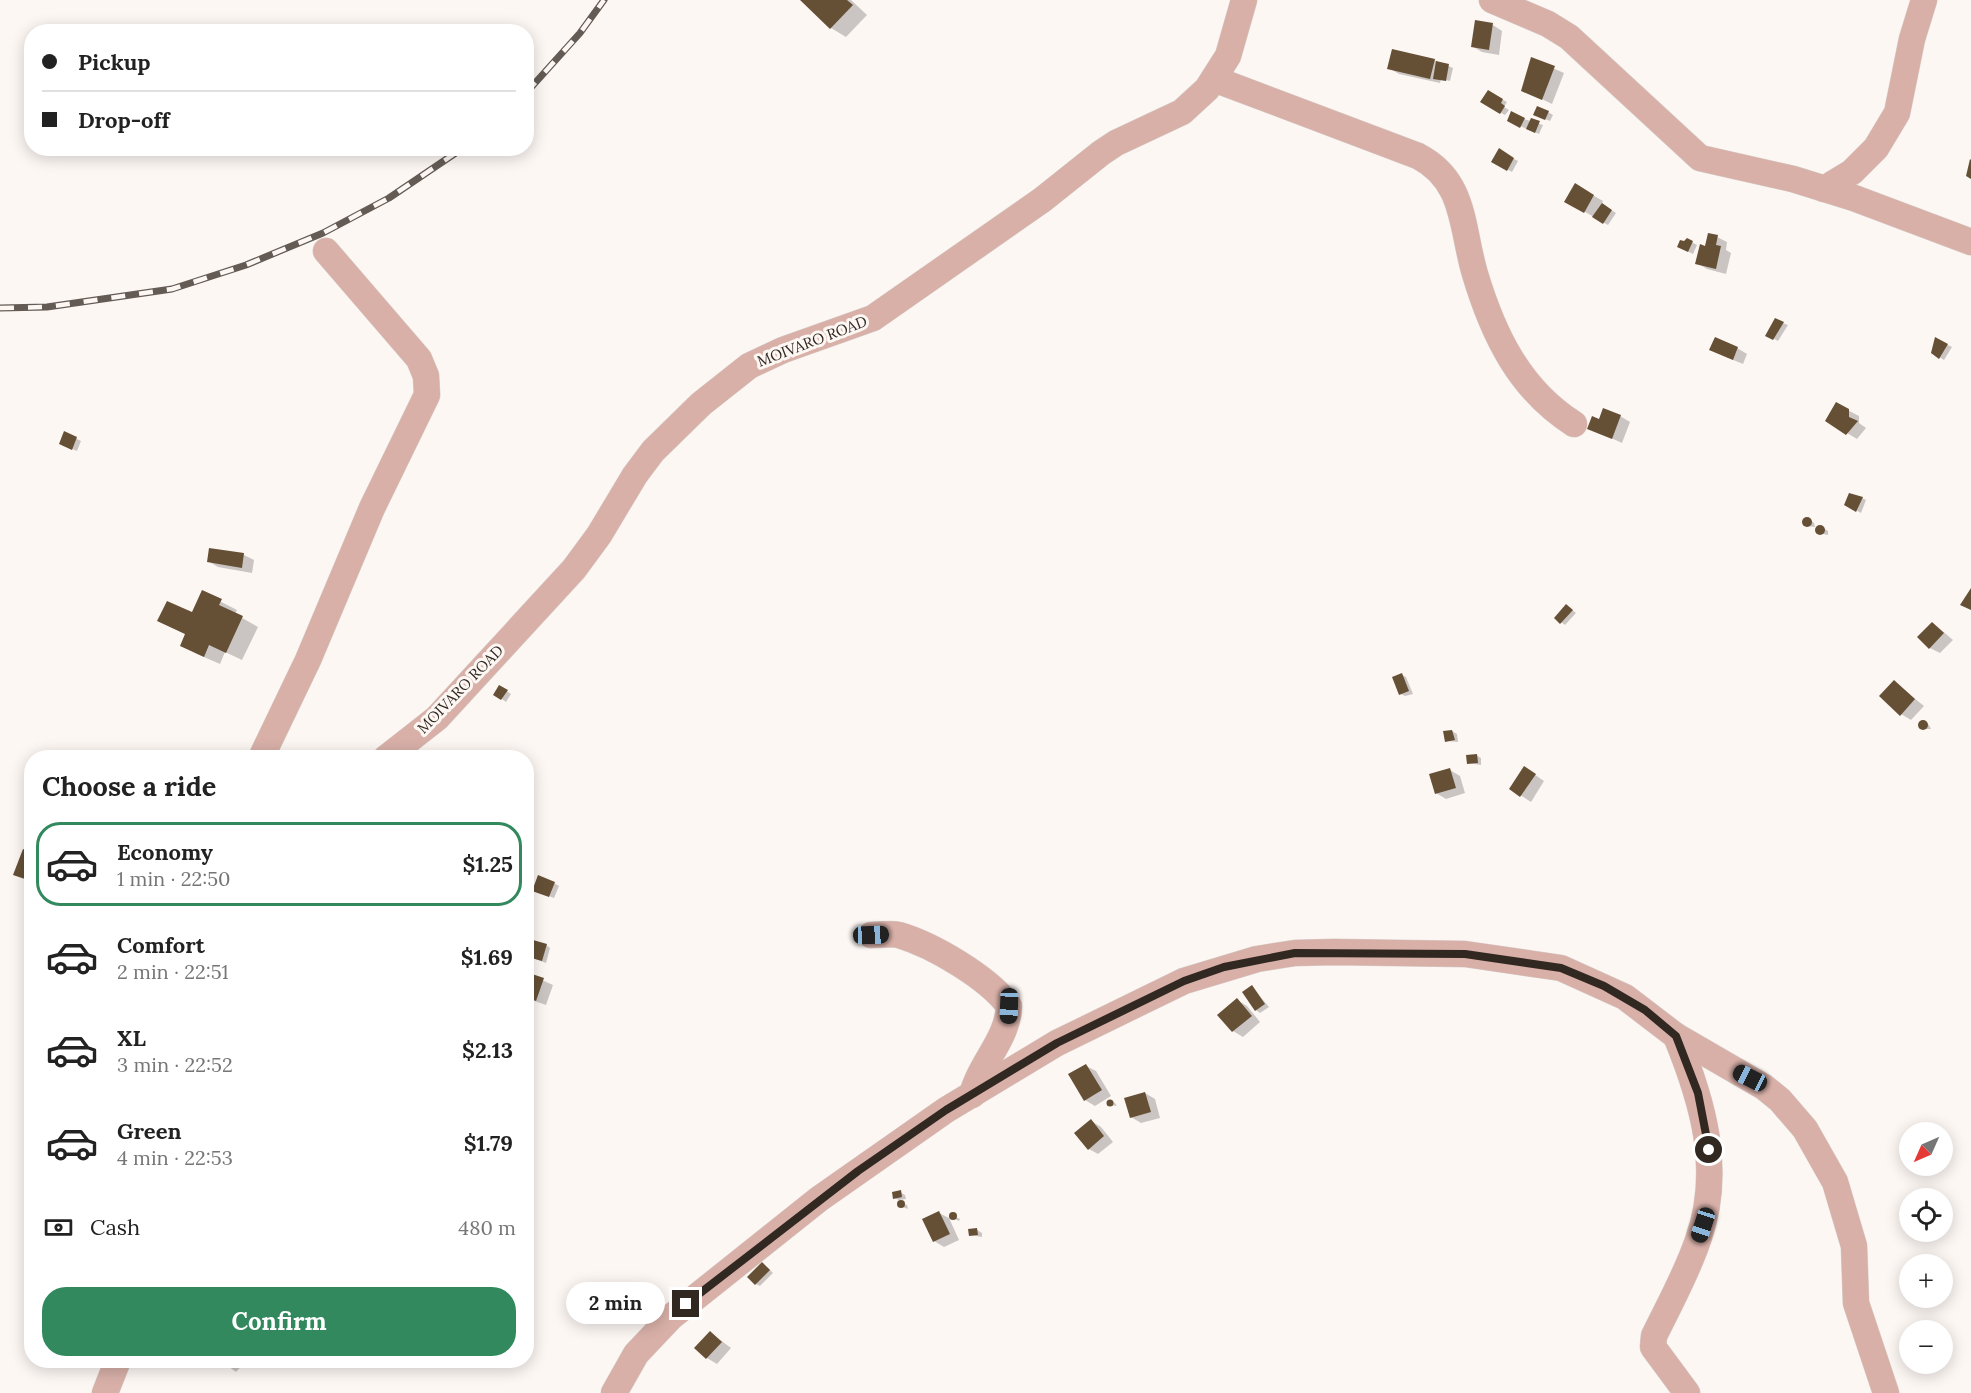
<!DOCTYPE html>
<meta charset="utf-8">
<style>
body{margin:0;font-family:Lora,serif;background:#f6f6f6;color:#222;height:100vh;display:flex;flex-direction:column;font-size:22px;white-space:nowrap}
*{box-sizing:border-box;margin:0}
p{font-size:20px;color:#767676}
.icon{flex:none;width:33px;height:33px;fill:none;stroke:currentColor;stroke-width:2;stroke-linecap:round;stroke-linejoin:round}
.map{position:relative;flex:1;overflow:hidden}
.drawer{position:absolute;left:24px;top:750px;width:510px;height:618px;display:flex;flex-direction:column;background:#fff;border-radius:24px;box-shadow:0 3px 15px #0003}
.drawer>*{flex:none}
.top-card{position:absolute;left:24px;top:24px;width:510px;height:132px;border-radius:24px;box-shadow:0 3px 15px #0003;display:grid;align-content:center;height:132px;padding:0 18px;background:#fff}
.needle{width:39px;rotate:225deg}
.fabs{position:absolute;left:1899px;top:1122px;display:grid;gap:12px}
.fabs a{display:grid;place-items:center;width:54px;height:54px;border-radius:50%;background:#fff;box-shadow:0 3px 15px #0003;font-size:30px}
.end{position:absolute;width:27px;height:27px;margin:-14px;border:8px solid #322822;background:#fff;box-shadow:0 0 0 3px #fff}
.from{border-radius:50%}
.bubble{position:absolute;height:42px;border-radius:21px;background:#fff;box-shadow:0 3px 15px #0003;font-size:20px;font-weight:700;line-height:42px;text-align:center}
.car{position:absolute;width:18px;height:36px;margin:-18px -9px;border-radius:8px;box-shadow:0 0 4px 2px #0007;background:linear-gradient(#222 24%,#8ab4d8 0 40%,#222 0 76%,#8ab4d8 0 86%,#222 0)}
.top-card b{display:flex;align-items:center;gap:21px;height:57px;font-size:22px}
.top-card b+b{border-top:2px solid #e0e0e0}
.top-card i{width:15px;height:15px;background:#222}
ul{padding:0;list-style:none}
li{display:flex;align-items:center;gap:18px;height:84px;margin:0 12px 9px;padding:0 6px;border:3px solid transparent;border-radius:24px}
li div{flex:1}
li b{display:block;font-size:22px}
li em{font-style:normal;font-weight:700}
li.current{border-color:#32895d}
li>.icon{width:54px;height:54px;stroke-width:1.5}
h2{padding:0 18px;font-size:27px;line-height:72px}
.pay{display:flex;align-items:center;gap:15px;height:66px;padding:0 18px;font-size:22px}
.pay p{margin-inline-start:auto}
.primary-button{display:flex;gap:12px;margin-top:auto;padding:12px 18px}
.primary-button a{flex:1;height:69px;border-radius:24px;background:#32895d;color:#fff;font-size:24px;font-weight:700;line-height:69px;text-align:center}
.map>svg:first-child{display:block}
.shadow{fill:#0003}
.building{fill:#655036}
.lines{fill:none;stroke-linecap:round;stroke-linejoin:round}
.minor-casing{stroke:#d8d2ce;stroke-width:27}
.minor{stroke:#d8b0a8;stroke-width:26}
.rail-casing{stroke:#645b55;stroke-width:7}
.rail{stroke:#fdf7f4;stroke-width:4.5;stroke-dasharray:14;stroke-linecap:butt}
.route{stroke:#322822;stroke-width:8}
.labels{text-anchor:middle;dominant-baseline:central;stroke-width:6;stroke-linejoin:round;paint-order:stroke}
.street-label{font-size:15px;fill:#322822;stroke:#fdf7f4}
</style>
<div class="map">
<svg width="1971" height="1393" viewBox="0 0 1971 1393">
<rect width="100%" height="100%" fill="#fdf7f4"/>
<g class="shadow">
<path d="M 802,0 L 851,0 L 867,15 L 846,37 L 831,28 Z"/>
<path d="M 1493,25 L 1502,31 L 1499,55 L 1482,52 L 1472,46 Z"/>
<path d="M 1532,59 L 1564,73 L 1552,104 L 1523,90 Z"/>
<path d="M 1434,60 L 1453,68 L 1450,81 L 1441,79 L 1440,83 L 1399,74 L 1389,68 Z"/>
<path d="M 1488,92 L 1507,102 L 1504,107 L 1509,110 L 1505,115 L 1482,102 Z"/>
<path d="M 1548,112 L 1553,115 L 1550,121 L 1540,117 Z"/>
<path d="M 1524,119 L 1543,125 L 1539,134 L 1508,121 Z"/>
<path d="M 1499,151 L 1518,161 L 1512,172 L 1493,161 Z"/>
<path d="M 1575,185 L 1603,201 L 1602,204 L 1616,213 L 1608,225 L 1566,201 Z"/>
<path d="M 1717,237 L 1727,242 L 1726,250 L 1731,253 L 1726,274 L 1707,269 L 1697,263 L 1706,248 Z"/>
<path d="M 1688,240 L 1697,245 L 1693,254 L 1683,249 Z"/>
<path d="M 1775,320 L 1788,325 L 1778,341 L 1767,335 Z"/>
<path d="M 1936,339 L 1952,347 L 1944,360 L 1933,353 Z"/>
<path d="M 1737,348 L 1747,354 L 1743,364 L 1721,355 Z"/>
<path d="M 1836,404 L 1859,416 L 1859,423 L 1866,428 L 1857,439 L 1847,433 Z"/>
<path d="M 1620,416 L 1630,422 L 1622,443 L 1589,428 Z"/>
<path d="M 65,433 L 81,441 L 77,451 L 65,446 Z"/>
<path d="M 1862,498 L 1866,500 L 1861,513 L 1846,505 Z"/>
<path d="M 1810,520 L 1814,523 L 1815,527 L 1806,526 L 1804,521 Z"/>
<path d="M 1823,528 L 1828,531 L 1828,535 L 1818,533 L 1818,529 Z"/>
<path d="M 244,555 L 254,560 L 252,573 L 218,567 L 208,561 Z"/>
<path d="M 202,592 L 237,610 L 235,614 L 258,627 L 242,660 L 225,652 L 220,664 L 197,654 L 182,645 L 187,635 L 159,621 L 192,614 Z"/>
<path d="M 1571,609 L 1576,613 L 1565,625 L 1561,622 Z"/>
<path d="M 1933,623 L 1953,640 L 1940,653 L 1930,648 Z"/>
<path d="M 1402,675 L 1406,677 L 1413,694 L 1405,696 L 1401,694 Z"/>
<path d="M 1894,682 L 1924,706 L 1911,720 L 1901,714 Z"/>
<path d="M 500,687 L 511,694 L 506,702 L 495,694 Z"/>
<path d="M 1925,722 L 1929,725 L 1931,729 L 1922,729 L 1921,723 Z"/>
<path d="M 1452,731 L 1457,734 L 1458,742 L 1447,741 Z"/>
<path d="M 1476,755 L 1481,758 L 1481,765 L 1468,763 Z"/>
<path d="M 1450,770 L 1460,776 L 1465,793 L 1446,799 L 1436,793 Z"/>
<path d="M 1534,774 L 1544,781 L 1531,802 L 1511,789 Z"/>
<path d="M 32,854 L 32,882 L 15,874 Z"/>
<path d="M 554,883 L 559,886 L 554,898 L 538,892 Z"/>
<path d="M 546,945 L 550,948 L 546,963 L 530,957 Z"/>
<path d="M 526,973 L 553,985 L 546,1005 L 526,998 Z"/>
<path d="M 1252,987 L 1269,1007 L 1260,1013 L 1256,1010 Z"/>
<path d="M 1237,1000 L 1247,1006 L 1260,1022 L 1243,1037 L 1233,1031 Z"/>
<path d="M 526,1013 L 534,1017 L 529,1032 L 526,1031 Z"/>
<path d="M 1086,1066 L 1096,1071 L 1111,1096 L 1095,1106 L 1085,1100 Z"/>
<path d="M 1145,1093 L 1155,1099 L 1160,1118 L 1141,1123 L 1131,1117 Z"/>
<path d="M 1111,1101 L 1115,1103 L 1117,1106 L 1111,1105 Z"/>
<path d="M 1091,1121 L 1101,1127 L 1113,1142 L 1098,1154 L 1089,1149 Z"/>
<path d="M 900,1192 L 905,1195 L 906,1199 L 899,1200 L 894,1198 Z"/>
<path d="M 900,1203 L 907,1205 L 908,1209 L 900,1206 Z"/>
<path d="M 939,1213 L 949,1218 L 959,1240 L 944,1247 L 934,1241 Z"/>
<path d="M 952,1215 L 960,1219 L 959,1221 L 951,1217 Z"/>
<path d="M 977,1230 L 982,1233 L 982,1237 L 970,1235 Z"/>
<path d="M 767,1267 L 773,1273 L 760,1286 L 756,1284 Z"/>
<path d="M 711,1333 L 731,1348 L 717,1364 L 707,1358 Z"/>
<path d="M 220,1360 L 247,1360 L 236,1372 Z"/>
</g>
<g class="building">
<path d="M 800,0 L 847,0 L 853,5 L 830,29 Z"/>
<path d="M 1475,20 L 1493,23 L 1489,50 L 1471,47 Z"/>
<path d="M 1392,49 L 1435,59 L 1430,79 L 1387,69 Z"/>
<path d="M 1531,57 L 1555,66 L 1542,100 L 1521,91 Z"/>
<path d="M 1436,61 L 1449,64 L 1446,81 L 1433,79 Z"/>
<path d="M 1488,90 L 1503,99 L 1501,103 L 1505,106 L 1500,114 L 1480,102 Z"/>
<path d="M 1537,106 L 1549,111 L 1545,120 L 1533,115 Z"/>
<path d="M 1511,111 L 1525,118 L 1520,128 L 1507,121 Z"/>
<path d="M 1531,118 L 1540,121 L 1535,133 L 1526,129 Z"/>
<path d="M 1499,148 L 1514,158 L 1507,171 L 1491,162 Z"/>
<path d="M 1970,159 L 1971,160 L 1971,179 L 1966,176 Z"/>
<path d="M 1575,183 L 1594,195 L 1584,213 L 1564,202 Z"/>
<path d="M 1602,203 L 1612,210 L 1603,224 L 1592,217 Z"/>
<path d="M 1708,233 L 1718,235 L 1716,245 L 1721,246 L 1716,269 L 1695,264 L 1700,244 L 1705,246 Z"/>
<path d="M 1687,238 L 1693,241 L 1688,252 L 1677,247 L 1680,240 L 1684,241 Z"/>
<path d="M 1775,318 L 1784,322 L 1773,340 L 1765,336 Z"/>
<path d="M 1715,337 L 1738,347 L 1733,360 L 1709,350 Z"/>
<path d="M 1935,337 L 1948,344 L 1939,359 L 1931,353 Z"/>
<path d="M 1836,402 L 1849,409 L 1849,417 L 1858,421 L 1846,435 L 1825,421 Z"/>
<path d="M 1603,408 L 1621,415 L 1612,439 L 1587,429 L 1592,416 L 1599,419 Z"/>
<path d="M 64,431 L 77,437 L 72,450 L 59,444 Z"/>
<path d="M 1849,493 L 1863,497 L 1856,512 L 1844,505 Z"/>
<circle cx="1807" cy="522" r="5"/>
<circle cx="1820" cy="530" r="5"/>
<path d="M 209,548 L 244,553 L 242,568 L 207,562 Z"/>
<path d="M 1971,588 L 1971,610 L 1960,605 Z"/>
<path d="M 202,590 L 222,599 L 219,605 L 243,616 L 226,653 L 209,645 L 204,657 L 180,646 L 185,634 L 157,621 L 167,601 L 192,612 Z"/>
<path d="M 1566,604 L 1573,610 L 1560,624 L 1554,618 Z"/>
<path d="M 1932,622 L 1944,633 L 1929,649 L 1917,637 Z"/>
<path d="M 1402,673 L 1409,691 L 1399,695 L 1392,677 Z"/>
<path d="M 1894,680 L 1915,699 L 1900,716 L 1879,696 Z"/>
<path d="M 499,685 L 508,690 L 501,700 L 493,695 Z"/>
<circle cx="1923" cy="725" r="5"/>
<path d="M 1452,730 L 1455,740 L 1445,742 L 1443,731 Z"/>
<path d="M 1477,754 L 1478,763 L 1467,764 L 1466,755 Z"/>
<path d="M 1524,766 L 1536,774 L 1520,797 L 1509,789 Z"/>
<path d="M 1450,768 L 1456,788 L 1435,794 L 1429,774 Z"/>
<path d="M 23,849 L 32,852 L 32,870 L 28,880 L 13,875 Z"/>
<path d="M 538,875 L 555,882 L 549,897 L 532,891 Z"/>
<path d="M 533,940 L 547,944 L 542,961 L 528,957 Z"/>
<path d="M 526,972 L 544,978 L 536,1001 L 526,997 Z"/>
<path d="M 1252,985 L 1265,1004 L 1255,1011 L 1242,992 Z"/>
<path d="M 1237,998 L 1252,1016 L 1232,1032 L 1217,1015 Z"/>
<path d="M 1086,1064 L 1102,1090 L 1084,1101 L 1068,1074 Z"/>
<path d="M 1145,1092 L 1151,1112 L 1130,1118 L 1124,1098 Z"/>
<circle cx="1110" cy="1103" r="3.5"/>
<path d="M 1091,1119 L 1104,1136 L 1088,1150 L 1074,1133 Z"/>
<path d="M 901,1190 L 902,1197 L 893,1199 L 892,1192 Z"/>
<circle cx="901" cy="1204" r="4"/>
<path d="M 939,1211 L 950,1234 L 933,1242 L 922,1219 Z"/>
<circle cx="953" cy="1216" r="4"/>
<path d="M 977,1228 L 978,1235 L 969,1236 L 968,1229 Z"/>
<path d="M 762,1262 L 770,1270 L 755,1285 L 747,1277 Z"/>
<path d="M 710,1331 L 722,1342 L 706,1359 L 694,1348 Z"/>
<path d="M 218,1360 L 232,1360 L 225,1368 Z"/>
</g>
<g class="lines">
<g class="minor-casing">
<g id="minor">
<path d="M 1492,0 L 1548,24 L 1569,37 L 1700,158 L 1793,179 L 1854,198 L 1971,242"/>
<path d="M 1214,79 L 1418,156 C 1466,181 1461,227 1475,274 C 1493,334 1519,389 1574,424"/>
<path d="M 1824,189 L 1852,172 L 1876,148 L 1897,113 L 1912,39 L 1924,0"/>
<path d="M 261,758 L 308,660 L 372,508 L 427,395 L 426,376 L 419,359 L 326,251"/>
<path d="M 386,758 L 437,718 L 574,569 L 599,535 L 635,475 L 653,451 L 701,404 L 749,366 L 783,350 L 873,318 L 1042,200 L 1101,153 L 1116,143 L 1182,112 L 1207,89 L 1228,56 L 1244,0"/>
<path d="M 871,935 C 880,935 891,933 899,935 C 933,945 989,978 1009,1006 C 1008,1039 980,1063 972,1095"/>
<path d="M 1676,1036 C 1703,1102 1723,1170 1698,1240 C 1687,1273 1669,1305 1654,1336 L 1653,1347 L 1687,1393"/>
<path d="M 105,1393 L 118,1360"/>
<path d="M 614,1393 L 636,1354 L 671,1317 L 819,1199 L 946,1110 L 1057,1043 L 1184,981 L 1257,959 L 1295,953 L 1334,952 L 1465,954 L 1561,968 L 1625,997 L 1676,1036 L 1764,1087 L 1780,1100 L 1805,1129 L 1835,1182 L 1854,1246 L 1856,1303 L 1886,1393"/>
</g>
</g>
<use href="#minor" class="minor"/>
<g class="rail-casing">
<g id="rail">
<path d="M 526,93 L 580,33 L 604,0"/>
<path d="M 0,308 L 47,307 L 172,289 L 246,265 L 323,233 L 389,198 L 463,148"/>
</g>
</g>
<use href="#rail" class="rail"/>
</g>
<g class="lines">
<path class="route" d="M 686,1304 L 858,1171 L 946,1110 L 1057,1043 L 1184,981 L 1224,967 L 1295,953 L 1465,954 L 1561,968 L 1604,986 L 1645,1010 L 1676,1036 L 1698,1093 L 1709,1150"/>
</g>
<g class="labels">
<g class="street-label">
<text transform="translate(812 341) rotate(-21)">MOIVARO ROAD</text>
<text transform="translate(460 689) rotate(-46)">MOIVARO ROAD</text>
</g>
</g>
</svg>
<div class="fabs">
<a><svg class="needle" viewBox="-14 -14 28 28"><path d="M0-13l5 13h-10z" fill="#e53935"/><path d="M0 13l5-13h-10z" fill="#767676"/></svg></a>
<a><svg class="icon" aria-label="locate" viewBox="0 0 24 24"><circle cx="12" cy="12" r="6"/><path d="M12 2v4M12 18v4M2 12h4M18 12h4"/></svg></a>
<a>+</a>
<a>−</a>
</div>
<i class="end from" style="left:1709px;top:1150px"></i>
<i class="end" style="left:686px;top:1304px"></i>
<div class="bubble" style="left:566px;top:1282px;width:99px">2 min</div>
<i class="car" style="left:871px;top:935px;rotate:88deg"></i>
<i class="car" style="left:1009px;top:1006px;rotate:182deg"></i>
<i class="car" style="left:1750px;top:1078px;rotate:297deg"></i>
<i class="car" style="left:1703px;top:1225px;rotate:198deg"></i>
<div class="top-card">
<b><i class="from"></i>Pickup</b>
<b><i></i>Drop-off</b>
</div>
<section class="drawer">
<h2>Choose a ride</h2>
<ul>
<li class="current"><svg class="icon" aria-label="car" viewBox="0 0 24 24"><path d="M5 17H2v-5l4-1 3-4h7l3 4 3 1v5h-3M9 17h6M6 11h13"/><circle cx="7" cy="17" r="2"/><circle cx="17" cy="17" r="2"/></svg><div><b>Economy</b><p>1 min · 22:50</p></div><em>$1.25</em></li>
<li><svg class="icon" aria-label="car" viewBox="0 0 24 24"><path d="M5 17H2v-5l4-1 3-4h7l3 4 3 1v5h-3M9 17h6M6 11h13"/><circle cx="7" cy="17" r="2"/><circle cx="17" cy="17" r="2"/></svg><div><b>Comfort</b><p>2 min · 22:51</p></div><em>$1.69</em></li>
<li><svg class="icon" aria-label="car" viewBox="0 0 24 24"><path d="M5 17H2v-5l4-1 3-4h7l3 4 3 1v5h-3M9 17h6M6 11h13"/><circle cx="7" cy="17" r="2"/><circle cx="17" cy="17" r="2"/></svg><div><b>XL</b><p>3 min · 22:52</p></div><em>$2.13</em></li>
<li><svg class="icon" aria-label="car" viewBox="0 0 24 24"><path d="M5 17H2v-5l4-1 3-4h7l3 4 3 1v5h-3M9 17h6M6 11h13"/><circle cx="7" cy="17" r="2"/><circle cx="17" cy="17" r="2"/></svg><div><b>Green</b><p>4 min · 22:53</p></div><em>$1.79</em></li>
</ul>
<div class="pay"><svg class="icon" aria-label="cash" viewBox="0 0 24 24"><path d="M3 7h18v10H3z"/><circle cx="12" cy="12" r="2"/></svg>Cash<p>480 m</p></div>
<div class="primary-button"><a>Confirm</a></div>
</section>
</div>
